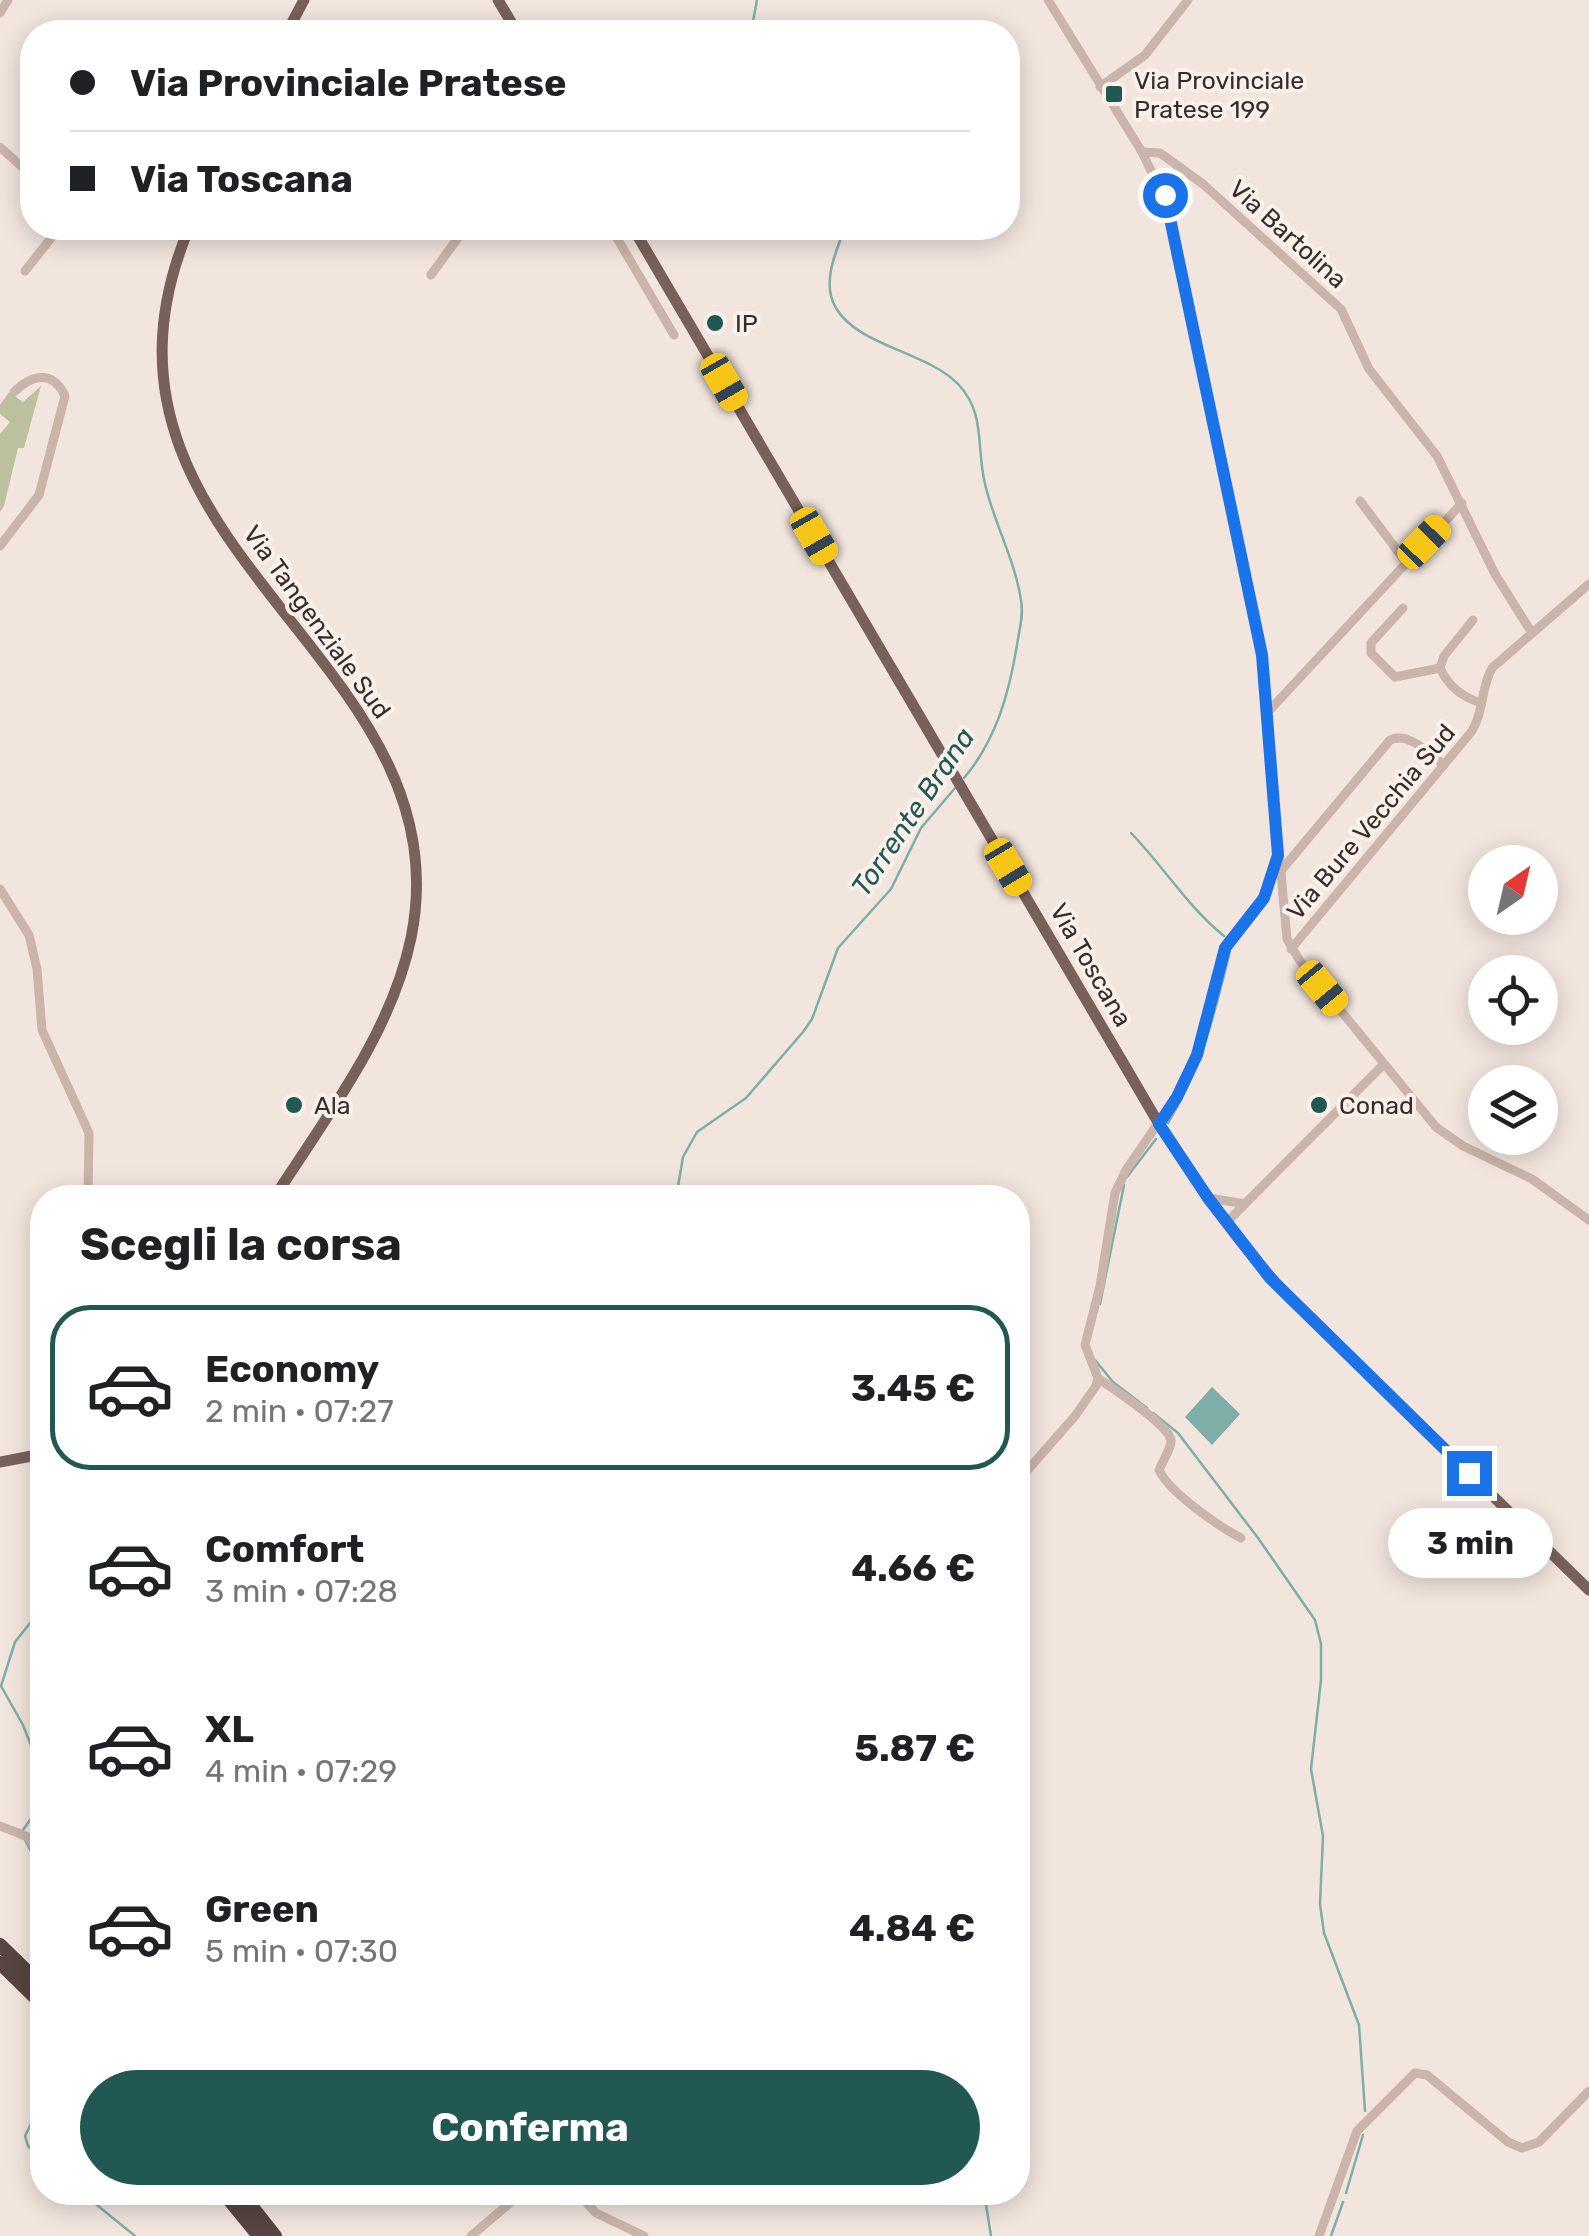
<!DOCTYPE html>
<html lang="it">
<meta charset="utf-8">
<style>
body{margin:0;font-family:Rubik,sans-serif;background:#f6f6f6;color:#202124;height:100vh;display:flex;flex-direction:column;font-size:38px;white-space:nowrap}
*{box-sizing:border-box;margin:0}
p{font-size:32px;color:#757577}
.icon{flex:none;width:55px;height:55px;fill:none;stroke:currentColor;stroke-width:2;stroke-linecap:round;stroke-linejoin:round}
.map{position:relative;flex:1;overflow:hidden}
.sheet{position:absolute;left:30px;top:1185px;width:1000px;height:1020px;display:flex;flex-direction:column;background:#fff;border-radius:40px;box-shadow:0 5px 25px #0003}
.sheet>*{flex:none}
.hud{position:absolute;left:20px;top:20px;width:1000px;height:220px;border-radius:40px;box-shadow:0 5px 25px #0003;display:grid;align-content:center;height:220px;padding:0 50px;background:#fff}
.needle{width:65px;rotate:34deg}
.tools{position:absolute;left:1468px;top:845px;display:grid;gap:20px}
.tools a{display:grid;place-items:center;width:90px;height:90px;border-radius:50%;background:#fff;box-shadow:0 5px 25px #0003;font-size:50px}
.end{position:absolute;width:45px;height:45px;margin:-22px;border:12px solid #1a73e8;background:#fff;box-shadow:0 0 0 5px #fff}
.from{border-radius:50%}
.bubble{position:absolute;height:70px;border-radius:35px;background:#fff;box-shadow:0 5px 25px #0003;font-size:32px;font-weight:700;line-height:70px;text-align:center}
.car{position:absolute;width:30px;height:60px;margin:-30px -15px;border-radius:12px;box-shadow:0 0 8px 2px #0007;background:linear-gradient(#f5c518 24%,#345 0 40%,#f5c518 0 76%,#345 0 86%,#f5c518 0)}
.hud b{display:flex;align-items:center;gap:35px;height:95px;font-size:38px}
.hud b+b{border-top:2px solid #e0e0e0}
.hud i{width:25px;height:25px;background:#202124}
ul{padding:0;list-style:none}
li{display:flex;align-items:center;gap:30px;height:165px;margin:0 20px 15px;padding:0 30px;border:5px solid transparent;border-radius:40px}
li div{flex:1}
li b{display:block;font-size:38px}
li em{font-style:normal;font-weight:700}
li.on{border-color:#215852}
li>.icon{width:90px;height:90px;stroke-width:1.5}
h2{padding:0 50px;font-size:45px;line-height:120px}
.primary-button{display:flex;gap:20px;margin-top:auto;padding:20px 50px}
.primary-button a{flex:1;height:115px;border-radius:60px;background:#215852;color:#fff;font-size:40px;font-weight:700;line-height:115px;text-align:center}
.map>svg:first-child{display:block}
.green{fill:#bbc09f}
.water{fill:#7eaea8}
.lines{fill:none;stroke-linecap:round;stroke-linejoin:round}
.stream{stroke:#7eaea8;stroke-width:2.5}
.minor{stroke:#cab4ab;stroke-width:9}
.major{stroke:#79615b;stroke-width:11}
.highway{stroke:#584541;stroke-width:14}
.route{stroke:#1a73e8;stroke-width:12}
.poi-dot{fill:#215852;stroke:#f9f0eb;stroke-width:4}
.labels{text-anchor:middle;dominant-baseline:central;stroke-width:8;stroke-linejoin:round;paint-order:stroke}
.poi-label{font-size:25px;fill:#372c2a;stroke:#f9f0eb;text-anchor:start}
.street-label{font-size:25px;fill:#372c2a;stroke:#f9f0eb}
.water-label{font-size:28px;font-style:italic;fill:#215852;stroke:#f9f0eb}
</style>
<div class="map">
<svg width="1589" height="2236" viewBox="0 0 1589 2236">
<rect width="100%" height="100%" fill="#f2e5de"/>
<path class="green" d="M 41,386 L 24,448 L 18,448 L 4,506 L 0,512 L 0,434 L 10,422 L 0,414 L 0,405 L 9,392 L 23,402 Z"/>
<path class="water" d="M 1212,1387 L 1240,1414 L 1212,1445 L 1185,1417 Z"/>
<g class="lines">
<g class="stream">
<path d="M 751,32 L 757,0"/>
<path d="M 845,228 C 836,251 821,284 836,308 C 858,346 927,352 958,384 C 986,413 976,447 985,484 C 994,523 1015,560 1021,600 C 1024,615 1019,631 1017,645 C 1009,694 996,740 964,778"/>
<path d="M 1131,833 C 1164,867 1187,906 1224,936"/>
<path d="M 1168,1123 C 1203,1064 1214,1016 1230,951"/>
<path d="M 1127,1177 L 1156,1139"/>
<path d="M 676,1198 L 683,1157 L 697,1132 L 746,1098 L 803,1032 L 812,1019 L 838,948 L 891,889 L 921,828 L 955,788"/>
<path d="M 1100,1304 L 1124,1185"/>
<path d="M 1095,1360 L 1113,1382 L 1147,1408"/>
<path d="M 1153,1413 L 1178,1433 L 1258,1538 L 1315,1620 L 1321,1644 L 1321,1680 L 1311,1769 L 1323,1836 L 1320,1904 L 1324,1933 L 1359,2025 L 1365,2111"/>
<path d="M 42,1608 L 15,1642 L 1,1686 L 23,1725 L 42,1773"/>
<path d="M 23,1830 L 42,1803"/>
<path d="M 24,1838 L 42,1872"/>
<path d="M 38,2025 L 36,2033 L 42,2042"/>
<path d="M 42,2101 L 25,2136 L 28,2146 L 42,2159"/>
<path d="M 81,2192 L 135,2236"/>
<path d="M 670,2192 C 691,2206 706,2200 728,2192"/>
<path d="M 984,2192 L 991,2236"/>
<path d="M 1346,2193 L 1363,2135"/>
<path d="M 1331,2236 L 1343,2202"/>
</g>
<g class="minor">
<path d="M 1048,0 L 1142,152 L 1169,208 L 1261,655 L 1287,939 L 1300,961 L 1436,1127 L 1463,1146 L 1532,1179 L 1589,1220"/>
<path d="M 0,13 L 8,0"/>
<path d="M 1100,87 L 1145,55 L 1188,0"/>
<path d="M 0,147 L 32,176"/>
<path d="M 1142,152 L 1160,153 L 1203,184 L 1341,309 L 1369,369 L 1437,456 L 1495,574 L 1532,633"/>
<path d="M 611,228 L 674,335"/>
<path d="M 25,271 L 59,228"/>
<path d="M 431,275 L 465,228"/>
<path d="M 1360,501 L 1406,562"/>
<path d="M 0,546 L 39,495 L 65,396 C 53,370 32,374 14,392"/>
<path d="M 1403,608 L 1371,643 L 1371,653 L 1395,677 L 1440,668"/>
<path d="M 1473,620 L 1444,656 L 1440,668 C 1448,686 1462,697 1481,703"/>
<path d="M 1267,713 L 1462,503"/>
<path d="M 1280,872 L 1390,740 C 1409,731 1429,754 1444,765"/>
<path d="M 0,889 L 29,935 L 37,969 L 42,1030 L 89,1133 L 88,1198"/>
<path d="M 1291,949 L 1472,731 C 1484,711 1481,687 1492,668 L 1589,584"/>
<path d="M 1209,1198 L 1245,1204"/>
<path d="M 1226,1223 L 1384,1064"/>
<path d="M 1098,1378 C 1113,1389 1167,1423 1171,1440 C 1172,1448 1162,1462 1159,1470 C 1169,1492 1218,1526 1241,1538"/>
<path d="M 1018,1481 L 1075,1416 L 1096,1386 L 1098,1378 L 1085,1345 L 1100,1286 L 1115,1193 L 1126,1170 L 1182,1088 L 1203,1037 L 1225,949 L 1263,898 L 1275,863"/>
<path d="M 0,1826 L 28,1837 L 42,1859"/>
<path d="M 576,2192 L 596,2213 L 644,2236"/>
<path d="M 471,2236 L 523,2192"/>
<path d="M 1319,2236 L 1357,2131 L 1415,2073 L 1427,2075 L 1508,2142 L 1522,2148 L 1539,2142 L 1589,2091"/>
</g>
<g class="major">
<path d="M 498,0 L 517,32"/>
<path d="M 287,32 L 304,0"/>
<path d="M 189,228 C 55,549 469,653 411,938 C 391,1034 326,1117 274,1198"/>
<path d="M 633,228 L 1159,1124 C 1198,1184 1237,1242 1286,1294 L 1589,1590"/>
<path d="M 0,1462 L 42,1454"/>
</g>
<g class="highway">
<path d="M 0,1945 L 42,1986"/>
<path d="M 0,1963 L 42,2004"/>
<path d="M 223,2192 L 259,2236"/>
<path d="M 240,2192 L 275,2236"/>
</g>
</g>
<g class="lines">
<path class="route" d="M 1165,195 L 1262,655 L 1278,855 L 1264,898 L 1225,948 L 1197,1055 L 1177,1097 L 1159,1124 L 1208,1198 L 1270,1278 L 1469,1473"/>
</g>
<g class="poi-dot">
<rect x="1104" y="84" width="20" height="20" rx="5"/>
<circle cx="715" cy="323" r="10"/>
<circle cx="294" cy="1105" r="10"/>
<circle cx="1319" cy="1105" r="10"/>
</g>
<g class="labels">
<g class="poi-label">
<text x="1134" y="80">Via Provinciale<tspan x="1134" dy="29">Pratese 199</tspan></text>
<text x="735" y="323">IP</text>
<text x="314" y="1105">Ala</text>
<text x="1339" y="1105">Conad</text>
</g>
<g class="street-label">
<text transform="translate(1288 234) rotate(42)">Via Bartolina</text>
<text transform="translate(317 622) rotate(54)">Via Tangenziale Sud</text>
<text transform="translate(1371 822) rotate(-50)">Via Bure Vecchia Sud</text>
<text transform="translate(1091 965) rotate(60)">Via Toscana</text>
</g>
<g class="water-label">
<text transform="translate(913 812) rotate(-56)">Torrente Brana</text>
</g>
</g>
</svg>
<div class="tools">
<a><svg class="needle" viewBox="-14 -14 28 28"><path d="M0-13l5 13h-10z" fill="#e53935"/><path d="M0 13l5-13h-10z" fill="#757577"/></svg></a>
<a><svg class="icon" aria-label="locate" viewBox="0 0 24 24"><circle cx="12" cy="12" r="6"/><path d="M12 2v4M12 18v4M2 12h4M18 12h4"/></svg></a>
<a><svg class="icon" aria-label="layers" viewBox="0 0 24 24"><path d="M12 4l9 5-9 5-9-5zM3 14l9 5 9-5"/></svg></a>
</div>
<i class="end from" style="left:1165px;top:195px"></i>
<i class="end" style="left:1469px;top:1473px"></i>
<div class="bubble" style="left:1388px;top:1508px;width:165px">3 min</div>
<i class="car" style="left:724px;top:382px;rotate:150deg"></i>
<i class="car" style="left:814px;top:536px;rotate:150deg"></i>
<i class="car" style="left:1424px;top:542px;rotate:44deg"></i>
<i class="car" style="left:1008px;top:867px;rotate:149deg"></i>
<i class="car" style="left:1322px;top:988px;rotate:140deg"></i>
<div class="hud">
<b><i class="from"></i>Via Provinciale Pratese</b>
<b><i></i>Via Toscana</b>
</div>
<section class="sheet">
<h2>Scegli la corsa</h2>
<ul>
<li class="on"><svg class="icon" aria-label="car" viewBox="0 0 24 24"><path d="M5 17H2v-5l4-1 3-4h7l3 4 3 1v5h-3M9 17h6M6 11h13"/><circle cx="7" cy="17" r="2"/><circle cx="17" cy="17" r="2"/></svg><div><b>Economy</b><p>2 min · 07:27</p></div><em>3.45 €</em></li>
<li><svg class="icon" aria-label="car" viewBox="0 0 24 24"><path d="M5 17H2v-5l4-1 3-4h7l3 4 3 1v5h-3M9 17h6M6 11h13"/><circle cx="7" cy="17" r="2"/><circle cx="17" cy="17" r="2"/></svg><div><b>Comfort</b><p>3 min · 07:28</p></div><em>4.66 €</em></li>
<li><svg class="icon" aria-label="car" viewBox="0 0 24 24"><path d="M5 17H2v-5l4-1 3-4h7l3 4 3 1v5h-3M9 17h6M6 11h13"/><circle cx="7" cy="17" r="2"/><circle cx="17" cy="17" r="2"/></svg><div><b>XL</b><p>4 min · 07:29</p></div><em>5.87 €</em></li>
<li><svg class="icon" aria-label="car" viewBox="0 0 24 24"><path d="M5 17H2v-5l4-1 3-4h7l3 4 3 1v5h-3M9 17h6M6 11h13"/><circle cx="7" cy="17" r="2"/><circle cx="17" cy="17" r="2"/></svg><div><b>Green</b><p>5 min · 07:30</p></div><em>4.84 €</em></li>
</ul>
<div class="primary-button"><a>Conferma</a></div>
</section>
</div>
